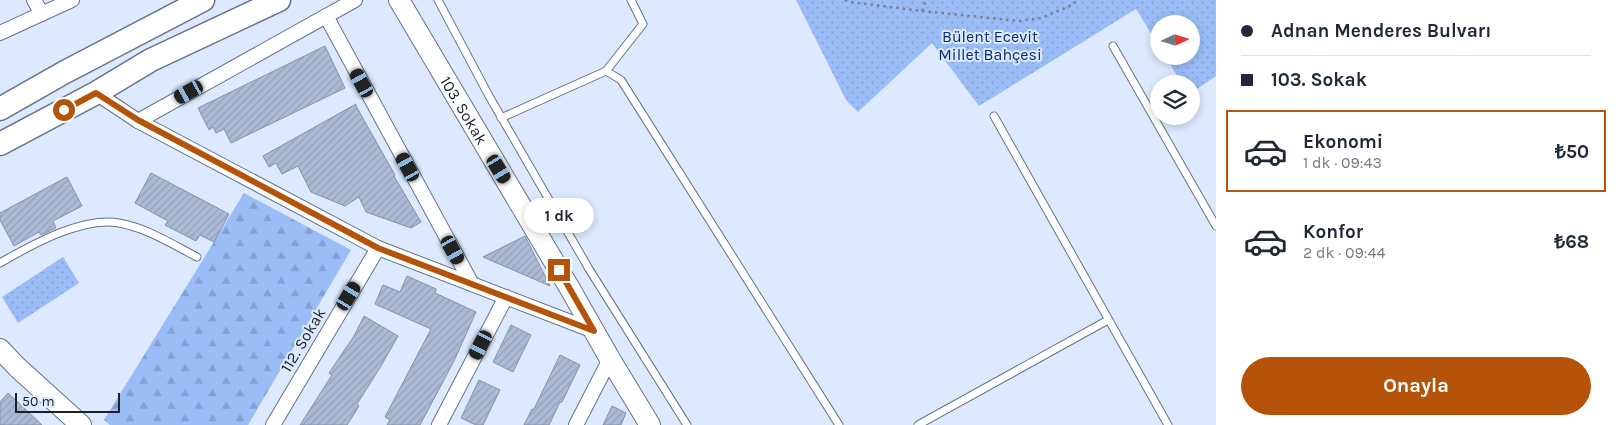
<!DOCTYPE html>
<html lang="tr">
<meta charset="utf-8">
<style>
body{margin:0;font-family:Karla,sans-serif;background:#f2f2f3;color:#1f2937;height:100vh;display:flex;flex-direction:column;font-size:19px;white-space:nowrap}
*{box-sizing:border-box;margin:0}
p{font-size:16px;color:#747a83}
.icon{flex:none;width:28px;height:28px;fill:none;stroke:currentColor;stroke-width:2;stroke-linecap:round;stroke-linejoin:round}
.map{position:relative;flex:1;overflow:hidden}
.drawer{display:flex;flex-direction:column;background:#fff;width:400px}
.drawer>*{flex:none}
.top-card{display:grid;align-content:center;height:110px;padding:0 25px;background:#fff}
.needle{width:32px;rotate:86deg}
.buttons{position:absolute;left:1150px;top:15px;display:grid;gap:10px}
.buttons a{display:grid;place-items:center;width:50px;height:50px;border-radius:50%;background:#fff;box-shadow:0 2px 8px #0003;font-size:25px}
.scale{position:absolute;left:15px;bottom:12px;width:105px;box-sizing:border-box;padding-left:5px;border:2px solid #1b212a;border-top:0;font-size:14px;line-height:18px;white-space:nowrap;color:#1b212a;-webkit-text-stroke:4px #dce9fe;paint-order:stroke}
.end{position:absolute;width:22px;height:22px;margin:-11px;border:6px solid #b45309;background:#fff;box-shadow:0 0 0 2px #fff}
.from{border-radius:50%}
.bubble{position:absolute;height:35px;border-radius:18px;background:#fff;box-shadow:0 2px 8px #0003;font-size:16px;font-weight:700;line-height:35px;text-align:center}
.car{position:absolute;width:15px;height:30px;margin:-15px -8px;border-radius:6px;box-shadow:0 0 4px 1px #0007;background:linear-gradient(#222 24%,#8ab4d8 0 40%,#222 0 76%,#8ab4d8 0 86%,#222 0)}
.top-card b{display:flex;align-items:center;gap:18px;height:48px;font-size:19px}
.top-card b+b{border-top:1px solid #e0e1e3}
.top-card i{width:12px;height:12px;background:#1f2937}
ul{padding:0;list-style:none}
li{display:flex;align-items:center;gap:15px;height:82px;margin:0 10px 8px;padding:0 15px;border:2px solid transparent;border-radius:0px}
li div{flex:1}
li b{display:block;font-size:19px}
li em{font-style:normal;font-weight:700}
li.on{border-color:#b45309}
li>.icon{width:45px;height:45px;stroke-width:1.5}
.cta{display:flex;gap:10px;margin-top:auto;padding:10px 25px}
.cta a{flex:1;height:58px;border-radius:30px;background:#b45309;color:#fff;font-size:20px;font-weight:700;line-height:58px;text-align:center}
main{display:flex;flex:1;min-height:0}
.map>svg:first-child{display:block}
.forest{fill:url(#forest-firs)}
.park{fill:url(#park-dots)}
.building{fill:url(#building-hatch);stroke:#8392ab}
.lines{fill:none;stroke-linecap:round;stroke-linejoin:round}
.lane-casing{stroke:#65738b;stroke-width:9}
.street-casing{stroke:#65738b;stroke-width:16}
.secondary-casing{stroke:#65738b;stroke-width:22}
.primary-casing{stroke:#65738b;stroke-width:25}
.path{stroke:#788190;stroke-width:2.5;stroke-dasharray:2.5 4;stroke-linecap:butt}
.lane{stroke:#fff;stroke-width:7}
.street{stroke:#fff;stroke-width:14}
.secondary{stroke:#fff;stroke-width:20}
.primary{stroke:#fff;stroke-width:22}
.route{stroke:#b45309;stroke-width:6}
.labels{text-anchor:middle;dominant-baseline:central;stroke-width:4;stroke-linejoin:round;paint-order:stroke}
.park-label{font-size:16px;fill:#062d72;stroke:#dce9fe}
.street-label{font-size:16px;fill:#1b212a;stroke:#dce9fe}
</style>
<main>
<div class="map">
<svg width="1216" height="425" viewBox="0 0 1216 425">
<defs>
<pattern id="forest-firs" width="22" height="20" patternUnits="userSpaceOnUse" patternTransform="scale(1.25)"><rect width="22" height="20" fill="#9abcf7"/><path d="M5 1l3.5 6h-7zM16 11l3.5 6h-7z" fill="#84a1d4"/></pattern>
<pattern id="park-dots" width="8" height="8" patternUnits="userSpaceOnUse" patternTransform="scale(1.25)"><rect width="8" height="8" fill="#9abcf7"/><path d="M2 2h.1M6 6h.1" fill="none" stroke="#84a1d4" stroke-width="1.8" stroke-linecap="round"/></pattern>
<pattern id="building-hatch" width="6" height="6" patternUnits="userSpaceOnUse" patternTransform="scale(1.25)"><rect width="6" height="6" fill="#acbbd5"/><path d="M-1 1l2-2M0 6l6-6M5 7l2-2" fill="none" stroke="#93a0b7"/></pattern>
</defs>
<rect width="100%" height="100%" fill="#dce9fe"/>
<path class="forest" d="M 244,193 L 351,250 L 248,425 L 110,425 L 104,420 Z"/>
<g class="park">
<path d="M 796,0 L 1216,0 L 1216,76 L 1191,93 L 1191,84 L 1182,84 L 1165,56 L 1191,56 L 1191,24 L 1159,24 L 1159,46 L 1136,9 L 979,106 L 932,43 L 858,112 L 846,100 Z"/>
<path d="M 63,257 L 79,283 L 18,323 L 2,297 Z"/>
</g>
<g class="building">
<path d="M 325,46 L 345,88 L 231,143 L 224,129 L 216,133 L 213,127 L 209,130 L 198,108 Z"/>
<path d="M 356,104 L 356,106 L 395,175 L 394,176 L 421,222 L 411,228 L 366,212 L 359,197 L 345,206 L 311,192 L 298,166 L 282,174 L 276,163 L 269,167 L 263,156 Z"/>
<path d="M 151,173 L 229,214 L 214,242 L 200,235 L 196,241 L 165,225 L 168,221 L 135,203 Z"/>
<path d="M 67,177 L 82,206 L 53,221 L 56,228 L 41,235 L 39,232 L 14,246 L 0,220 L 0,213 Z"/>
<path d="M 525,236 L 550,286 L 483,257 Z"/>
<path d="M 407,276 L 436,289 L 435,293 L 476,312 L 454,361 L 420,425 L 387,425 L 390,420 L 385,417 L 431,329 L 375,304 L 383,285 L 400,292 Z"/>
<path d="M 364,316 L 398,336 L 381,366 L 357,404 L 359,406 L 347,425 L 300,425 L 332,375 L 329,373 L 354,336 Z"/>
<path d="M 511,325 L 531,335 L 513,372 L 493,362 Z"/>
<path d="M 560,355 L 580,365 L 562,402 L 560,402 L 549,425 L 524,425 L 532,409 L 534,409 Z"/>
<path d="M 479,380 L 500,390 L 483,425 L 476,425 L 461,418 Z"/>
<path d="M 8,393 L 22,406 L 42,425 L 0,425 L 0,402 Z"/>
<path d="M 612,406 L 626,413 L 621,425 L 603,425 Z"/>
</g>
<g class="lines">
<g class="lane-casing">
<g id="lane">
<path d="M 438,0 L 489,96 L 589,269 L 687,425"/>
<path d="M 1113,46 L 1216,226"/>
<path d="M 606,71 L 643,24 L 631,0"/>
<path d="M 994,116 L 1168,425"/>
<path d="M 501,118 L 606,71 L 621,80 L 839,425"/>
<path d="M 0,263 C 31,245 83,216 119,223 C 147,228 172,244 197,257"/>
<path d="M 918,425 L 1108,320"/>
</g>
</g>
<g class="street-casing">
<g id="street">
<path d="M 34,0 L 42,14"/>
<path d="M 326,16 L 472,284"/>
<path d="M 0,33 L 72,0"/>
<path d="M 96,93 L 138,121 L 378,248 L 594,331"/>
<path d="M 138,121 L 355,0"/>
<path d="M 273,425 L 378,248"/>
<path d="M 439,425 L 506,297"/>
<path d="M 576,425 L 610,359"/>
</g>
</g>
<g class="secondary-casing">
<g id="secondary">
<path id="s1" d="M 399,0 L 569,287 L 610,359 L 650,425"/>
<path d="M 0,349 L 17,367 L 81,425"/>
</g>
</g>
<g class="primary-casing">
<g id="primary">
<path d="M 0,109 L 65,72 L 203,0"/>
<path d="M 0,144 L 96,93 L 151,60 L 279,0"/>
</g>
</g>
<g class="path">
<path d="M 845,0 L 850,2 L 922,11 L 926,0"/>
<path d="M 922,11 L 1019,21 L 1041,18 L 1072,5 L 1078,0"/>
</g>
<use href="#lane" class="lane"/>
<use href="#street" class="street"/>
<use href="#secondary" class="secondary"/>
<use href="#primary" class="primary"/>
</g>
<g class="lines">
<path class="route" d="M 64,110 L 96,93 L 138,120 L 378,248 L 594,331 L 559,270"/>
</g>
<g class="labels">
<g class="park-label">
<text x="990" y="36">Bülent Ecevit<tspan x="990" dy="18">Millet Bahçesi</tspan></text>
</g>
<g class="street-label">
<text stroke="none"><textPath href="#s1" startOffset="128">103. Sokak</textPath></text>
<text transform="translate(303 340) rotate(-59)">112. Sokak</text>
</g>
</g>
</svg>
<div class="buttons">
<a><svg class="needle" viewBox="-14 -14 28 28"><path d="M0-13l5 13h-10z" fill="#e53935"/><path d="M0 13l5-13h-10z" fill="#747a83"/></svg></a>
<a><svg class="icon" aria-label="layers" viewBox="0 0 24 24"><path d="M12 4l9 5-9 5-9-5zM3 14l9 5 9-5"/></svg></a>
</div>
<div class="scale">50 m</div>
<i class="end from" style="left:64px;top:110px"></i>
<i class="end" style="left:559px;top:270px"></i>
<div class="bubble" style="left:524px;top:198px;width:70px">1 dk</div>
<i class="car" style="left:362px;top:83px;rotate:331deg"></i>
<i class="car" style="left:189px;top:92px;rotate:241deg"></i>
<i class="car" style="left:408px;top:167px;rotate:331deg"></i>
<i class="car" style="left:499px;top:169px;rotate:149deg"></i>
<i class="car" style="left:453px;top:250px;rotate:151deg"></i>
<i class="car" style="left:349px;top:296px;rotate:31deg"></i>
<i class="car" style="left:481px;top:345px;rotate:207deg"></i>
</div>
<section class="drawer">
<div class="top-card">
<b><i class="from"></i>Adnan Menderes Bulvarı</b>
<b><i></i>103. Sokak</b>
</div>
<ul>
<li class="on"><svg class="icon" aria-label="car" viewBox="0 0 24 24"><path d="M5 17H2v-5l4-1 3-4h7l3 4 3 1v5h-3M9 17h6M6 11h13"/><circle cx="7" cy="17" r="2"/><circle cx="17" cy="17" r="2"/></svg><div><b>Ekonomi</b><p>1 dk · 09:43</p></div><em>₺50</em></li>
<li><svg class="icon" aria-label="car" viewBox="0 0 24 24"><path d="M5 17H2v-5l4-1 3-4h7l3 4 3 1v5h-3M9 17h6M6 11h13"/><circle cx="7" cy="17" r="2"/><circle cx="17" cy="17" r="2"/></svg><div><b>Konfor</b><p>2 dk · 09:44</p></div><em>₺68</em></li>
</ul>
<div class="cta"><a>Onayla</a></div>
</section>
</main>
